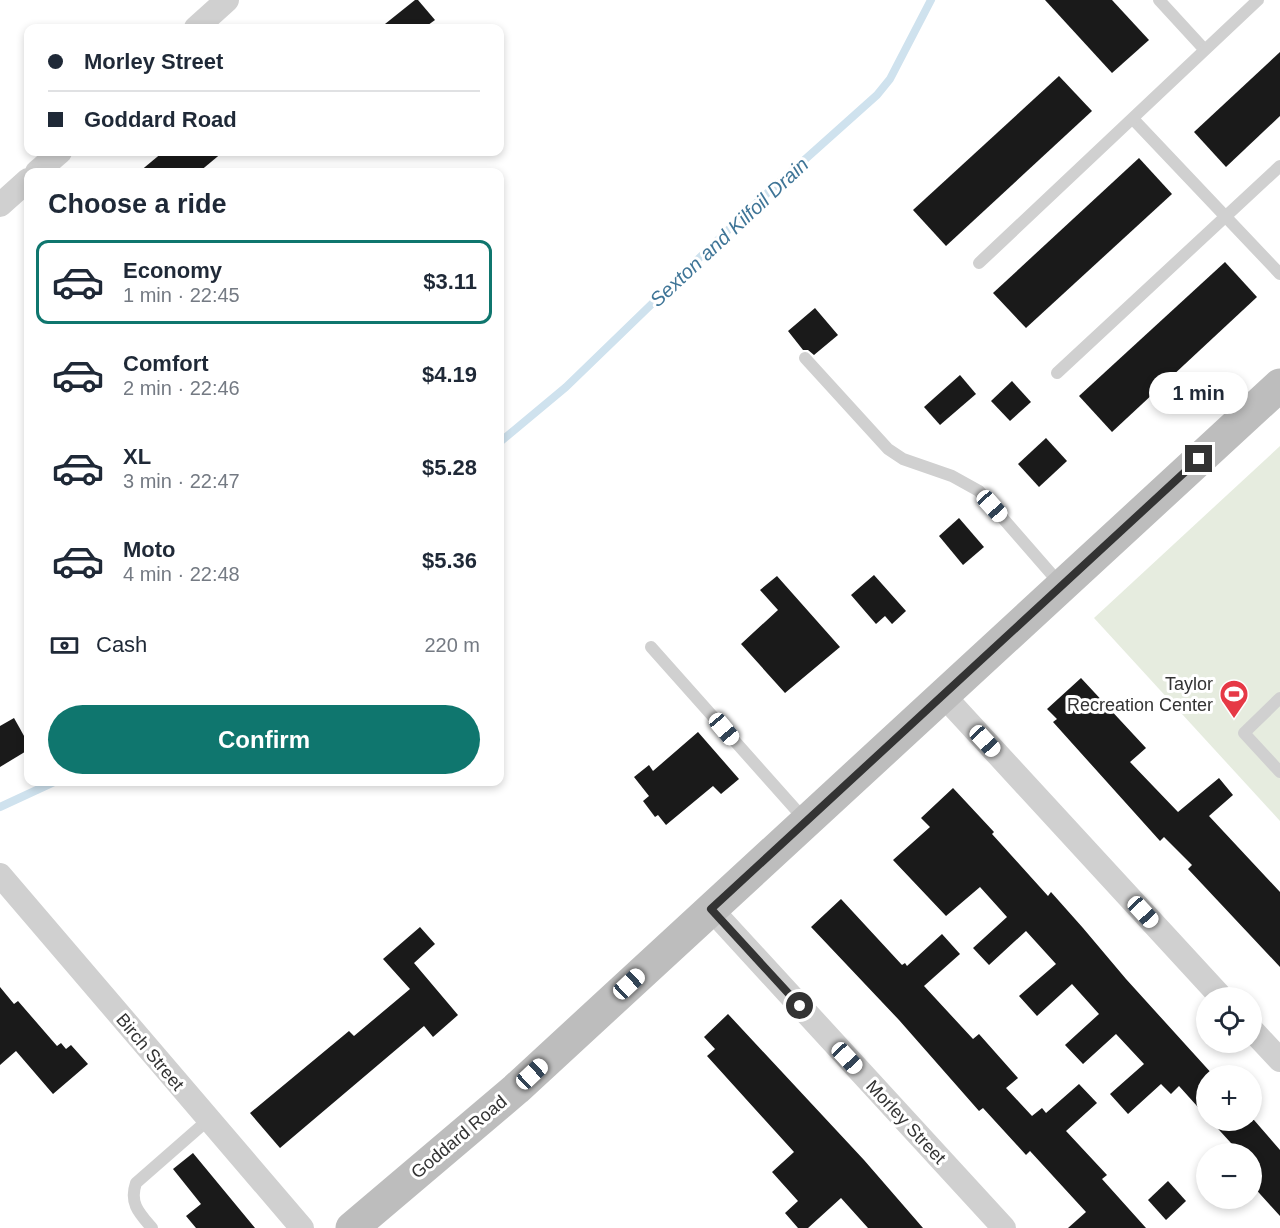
<!DOCTYPE html>
<meta charset="utf-8">
<style>
body{margin:0;font-family:Helvetica,sans-serif;background:#f6f6f7;color:#1f2937;height:100vh;display:flex;flex-direction:column;font-size:22px;white-space:nowrap}
*{box-sizing:border-box;margin:0}
p{font-size:20px;color:#747a83}
.icon{flex:none;width:33px;height:33px;fill:none;stroke:currentColor;stroke-width:2;stroke-linecap:round;stroke-linejoin:round}
.map{position:relative;flex:1;overflow:hidden}
.side{position:absolute;left:24px;top:168px;width:480px;height:618px;display:flex;flex-direction:column;background:#fff;border-radius:12px;box-shadow:0 3px 9px #0003}
.side>*{flex:none}
.hud{position:absolute;left:24px;top:24px;width:480px;height:132px;border-radius:12px;box-shadow:0 3px 9px #0003;display:grid;align-content:center;height:132px;padding:0 24px;background:#fff}
.controls{position:absolute;left:1196px;top:987px;display:grid;gap:12px}
.controls a{display:grid;place-items:center;width:66px;height:66px;border-radius:50%;background:#fff;box-shadow:0 3px 9px #0003;font-size:30px}
.end{position:absolute;width:27px;height:27px;margin:-14px;border:8px solid #333;background:#fff;box-shadow:0 0 0 3px #fff}
.from{border-radius:50%}
.bubble{position:absolute;height:42px;border-radius:21px;background:#fff;box-shadow:0 3px 9px #0003;font-size:20px;font-weight:700;line-height:42px;text-align:center}
.car{position:absolute;width:18px;height:36px;margin:-18px -9px;border-radius:8px;box-shadow:0 0 4px 2px #0007;background:linear-gradient(#fff 24%,#345 0 40%,#fff 0 76%,#345 0 86%,#fff 0)}
.hud b{display:flex;align-items:center;gap:21px;height:57px;font-size:22px}
.hud b+b{border-top:2px solid #e0e1e3}
.hud i{width:15px;height:15px;background:#1f2937}
ul{padding:0;list-style:none}
li{display:flex;align-items:center;gap:18px;height:84px;margin:0 12px 9px;padding:0 12px;border:3px solid transparent;border-radius:12px}
li div{flex:1}
li b{display:block;font-size:22px}
li em{font-style:normal;font-weight:700}
li.current{border-color:#0f766e}
li>.icon{width:54px;height:54px;stroke-width:1.5}
h2{padding:0 24px;font-size:27px;line-height:72px}
.pay{display:flex;align-items:center;gap:15px;height:66px;padding:0 24px;font-size:22px}
.pay p{margin-inline-start:auto}
.cta{display:flex;gap:12px;margin-top:auto;padding:12px 24px}
.cta a{flex:1;height:69px;border-radius:36px;background:#0f766e;color:#fff;font-size:24px;font-weight:700;line-height:69px;text-align:center}
.map>svg:first-child{display:block}
.green{fill:#e6ecdf}
.lines{fill:none;stroke-linecap:round;stroke-linejoin:round}
.stream{stroke:#cfe2ee;stroke-width:8}
.building{fill:#1a1a1a}
.service{stroke:#d0d0d0;stroke-width:12}
.minor{stroke:#d0d0d0;stroke-width:24}
.secondary{stroke:#bdbdbd;stroke-width:33}
.route{stroke:#333;stroke-width:8}
.labels{text-anchor:middle;dominant-baseline:central;stroke-width:6;stroke-linejoin:round;paint-order:stroke}
.poi-label{font-size:18px;fill:#333;stroke:#fff;text-anchor:end}
.street-label{font-size:18px;fill:#333;stroke:#fff}
.water-label{font-size:20px;font-style:italic;fill:#3f7597;stroke:#fff}
</style>
<div class="map">
<svg width="1280" height="1228" viewBox="0 0 1280 1228">
<rect width="100%" height="100%" fill="#fff"/>
<path class="green" d="M 1280,446 L 1280,821 L 1094,618 Z"/>
<g class="lines">
<g class="stream">
<path d="M 500,442 L 566,387 L 753,206 L 877,95 L 890,79 L 931,0"/>
<path d="M 0,807 L 54,782"/>
</g>
</g>
<g class="building">
<path d="M 415,0 L 418,0 L 435,20 L 424,28 L 380,28 Z"/>
<path d="M 1045,0 L 1112,0 L 1149,40 L 1112,73 Z"/>
<path d="M 1280,52 L 1280,116 L 1226,167 L 1194,132 Z"/>
<path d="M 1059,76 L 1092,111 L 946,246 L 913,210 Z"/>
<path d="M 163,152 L 223,152 L 199,172 L 139,172 Z"/>
<path d="M 1139,158 L 1172,194 L 1026,328 L 993,293 Z"/>
<path d="M 1225,262 L 1257,297 L 1112,432 L 1079,396 Z"/>
<path d="M 815,308 L 838,335 L 814,355 L 808,350 L 803,350 L 788,331 Z"/>
<path d="M 960,375 L 976,394 L 940,425 L 924,407 Z"/>
<path d="M 1012,381 L 1031,402 L 1010,421 L 991,401 Z"/>
<path d="M 1046,438 L 1067,461 L 1039,487 L 1018,464 Z"/>
<path d="M 959,518 L 984,547 L 963,565 L 939,536 Z"/>
<path d="M 874,575 L 906,611 L 892,624 L 885,616 L 876,624 L 851,595 Z"/>
<path d="M 777,576 L 840,647 L 785,693 L 741,644 L 778,610 L 760,590 Z"/>
<path d="M 1081,678 L 1146,748 L 1130,762 L 1178,812 L 1219,778 L 1233,795 L 1209,816 L 1280,892 L 1280,967 L 1188,869 L 1192,865 L 1164,837 L 1160,841 L 1053,722 L 1057,719 L 1047,709 Z"/>
<path d="M 14,718 L 28,743 L 28,750 L 0,767 L 0,726 Z"/>
<path d="M 698,732 L 739,779 L 721,794 L 713,786 L 666,825 L 658,815 L 655,817 L 643,801 L 649,796 L 634,777 L 649,765 L 653,771 Z"/>
<path d="M 953,788 L 994,832 L 992,834 L 1048,896 L 1051,892 L 1083,928 L 1126,979 L 1214,1076 L 1206,1076 L 1206,1116 L 1179,1086 L 1171,1094 L 1161,1084 L 1128,1114 L 1110,1094 L 1144,1064 L 1116,1034 L 1083,1064 L 1065,1045 L 1099,1014 L 1072,984 L 1037,1016 L 1019,996 L 1056,964 L 1026,931 L 989,965 L 973,948 L 1007,917 L 980,887 L 946,916 L 893,860 L 930,827 L 921,818 Z"/>
<path d="M 841,899 L 902,965 L 905,963 L 907,966 L 942,934 L 960,954 L 924,986 L 973,1039 L 979,1034 L 1018,1078 L 1006,1088 L 1032,1116 L 1042,1108 L 1046,1113 L 1079,1084 L 1097,1103 L 1066,1131 L 1107,1175 L 1102,1179 L 1146,1228 L 1068,1228 L 1086,1212 L 1030,1151 L 1026,1155 L 983,1108 L 979,1111 L 899,1020 L 811,927 Z"/>
<path d="M 420,927 L 435,944 L 414,963 L 458,1015 L 433,1037 L 424,1026 L 280,1148 L 250,1113 L 349,1031 L 354,1036 L 410,989 L 383,959 Z"/>
<path d="M 0,987 L 14,1004 L 18,1001 L 57,1046 L 61,1043 L 66,1049 L 71,1045 L 88,1064 L 53,1094 L 16,1051 L 0,1065 Z"/>
<path d="M 728,1014 L 864,1160 L 923,1228 L 868,1228 L 841,1198 L 808,1228 L 798,1228 L 785,1213 L 798,1201 L 772,1172 L 794,1152 L 707,1056 L 715,1049 L 704,1037 Z"/>
<path d="M 1210,1120 L 1254,1120 L 1280,1150 L 1280,1216 L 1251,1184 L 1251,1154 L 1241,1154 Z"/>
<path d="M 193,1153 L 255,1228 L 196,1228 L 186,1216 L 201,1204 L 173,1169 Z"/>
<path d="M 1168,1181 L 1186,1201 L 1166,1220 L 1148,1200 Z"/>
</g>
<g class="lines">
<g class="service">
<path d="M 1159,0 L 1204,49"/>
<path d="M 1133,119 L 1280,274"/>
<path d="M 979,263 L 1258,0"/>
<path d="M 805,358 L 888,449 L 903,459 L 952,476 L 979,491 L 1061,585"/>
<path d="M 1057,373 L 1280,166"/>
<path d="M 651,647 L 805,820"/>
<path d="M 1280,698 L 1244,733 L 1280,772"/>
<path d="M 152,1228 C 139,1213 129,1203 136,1183 L 208,1120"/>
</g>
<g class="minor">
<path d="M 196,28 L 227,0"/>
<path d="M 37,172 L 60,152"/>
<path d="M 0,205 L 28,180"/>
<path d="M 943,695 L 1222,998"/>
<path d="M 0,875 L 302,1228"/>
<path d="M 711,909 L 1004,1228"/>
<path d="M 1251,1029 L 1280,1060"/>
</g>
<path class="secondary" d="M 352,1228 L 516,1089 L 1280,385"/>
</g>
<g class="lines">
<path class="route" d="M 800,1006 L 711,909 L 1199,459"/>
</g>
<defs>
<g id="stadium-pin" transform="scale(1.5)"><path d="M0 17L-7.5 6A9.5 9.5 0 1 1 7.5 6Z" fill="#e63946" stroke="#fff"/><path d="M0-5a6.5 5 0 1 0 0 10a6.5 5 0 1 0 0-10ZM-3.5-1.8h7v3.6h-7Z" fill="#fff"/></g>
</defs>
<g fill-rule="evenodd">
<use href="#stadium-pin" x="1234" y="694"/>
</g>
<g class="labels">
<g class="poi-label">
<text x="1213" y="684">Taylor<tspan x="1213" dy="21">Recreation Center</tspan></text>
</g>
<g class="street-label">
<text transform="translate(150 1052) rotate(50)">Birch Street</text>
<text transform="translate(906 1122) rotate(47)">Morley Street</text>
<text transform="translate(459 1137) rotate(-40)">Goddard Road</text>
</g>
<g class="water-label">
<text transform="translate(729 232) rotate(-43)">Sexton and Kilfoil Drain</text>
</g>
</g>
</svg>
<div class="controls">
<a><svg class="icon" aria-label="locate" viewBox="0 0 24 24"><circle cx="12" cy="12" r="6"/><path d="M12 2v4M12 18v4M2 12h4M18 12h4"/></svg></a>
<a>+</a>
<a>−</a>
</div>
<i class="end from" style="left:800px;top:1006px"></i>
<i class="end" style="left:1199px;top:459px"></i>
<div class="bubble" style="left:1149px;top:372px;width:99px">1 min</div>
<i class="car" style="left:992px;top:506px;rotate:138deg"></i>
<i class="car" style="left:724px;top:729px;rotate:140deg"></i>
<i class="car" style="left:985px;top:741px;rotate:137deg"></i>
<i class="car" style="left:1143px;top:912px;rotate:137deg"></i>
<i class="car" style="left:629px;top:984px;rotate:47deg"></i>
<i class="car" style="left:847px;top:1058px;rotate:137deg"></i>
<i class="car" style="left:532px;top:1074px;rotate:47deg"></i>
<div class="hud">
<b><i class="from"></i>Morley Street</b>
<b><i></i>Goddard Road</b>
</div>
<section class="side">
<h2>Choose a ride</h2>
<ul>
<li class="current"><svg class="icon" aria-label="car" viewBox="0 0 24 24"><path d="M5 17H2v-5l4-1 3-4h7l3 4 3 1v5h-3M9 17h6M6 11h13"/><circle cx="7" cy="17" r="2"/><circle cx="17" cy="17" r="2"/></svg><div><b>Economy</b><p>1 min · 22:45</p></div><em>$3.11</em></li>
<li><svg class="icon" aria-label="car" viewBox="0 0 24 24"><path d="M5 17H2v-5l4-1 3-4h7l3 4 3 1v5h-3M9 17h6M6 11h13"/><circle cx="7" cy="17" r="2"/><circle cx="17" cy="17" r="2"/></svg><div><b>Comfort</b><p>2 min · 22:46</p></div><em>$4.19</em></li>
<li><svg class="icon" aria-label="car" viewBox="0 0 24 24"><path d="M5 17H2v-5l4-1 3-4h7l3 4 3 1v5h-3M9 17h6M6 11h13"/><circle cx="7" cy="17" r="2"/><circle cx="17" cy="17" r="2"/></svg><div><b>XL</b><p>3 min · 22:47</p></div><em>$5.28</em></li>
<li><svg class="icon" aria-label="car" viewBox="0 0 24 24"><path d="M5 17H2v-5l4-1 3-4h7l3 4 3 1v5h-3M9 17h6M6 11h13"/><circle cx="7" cy="17" r="2"/><circle cx="17" cy="17" r="2"/></svg><div><b>Moto</b><p>4 min · 22:48</p></div><em>$5.36</em></li>
</ul>
<div class="pay"><svg class="icon" aria-label="cash" viewBox="0 0 24 24"><path d="M3 7h18v10H3z"/><circle cx="12" cy="12" r="2"/></svg>Cash<p>220 m</p></div>
<div class="cta"><a>Confirm</a></div>
</section>
</div>
